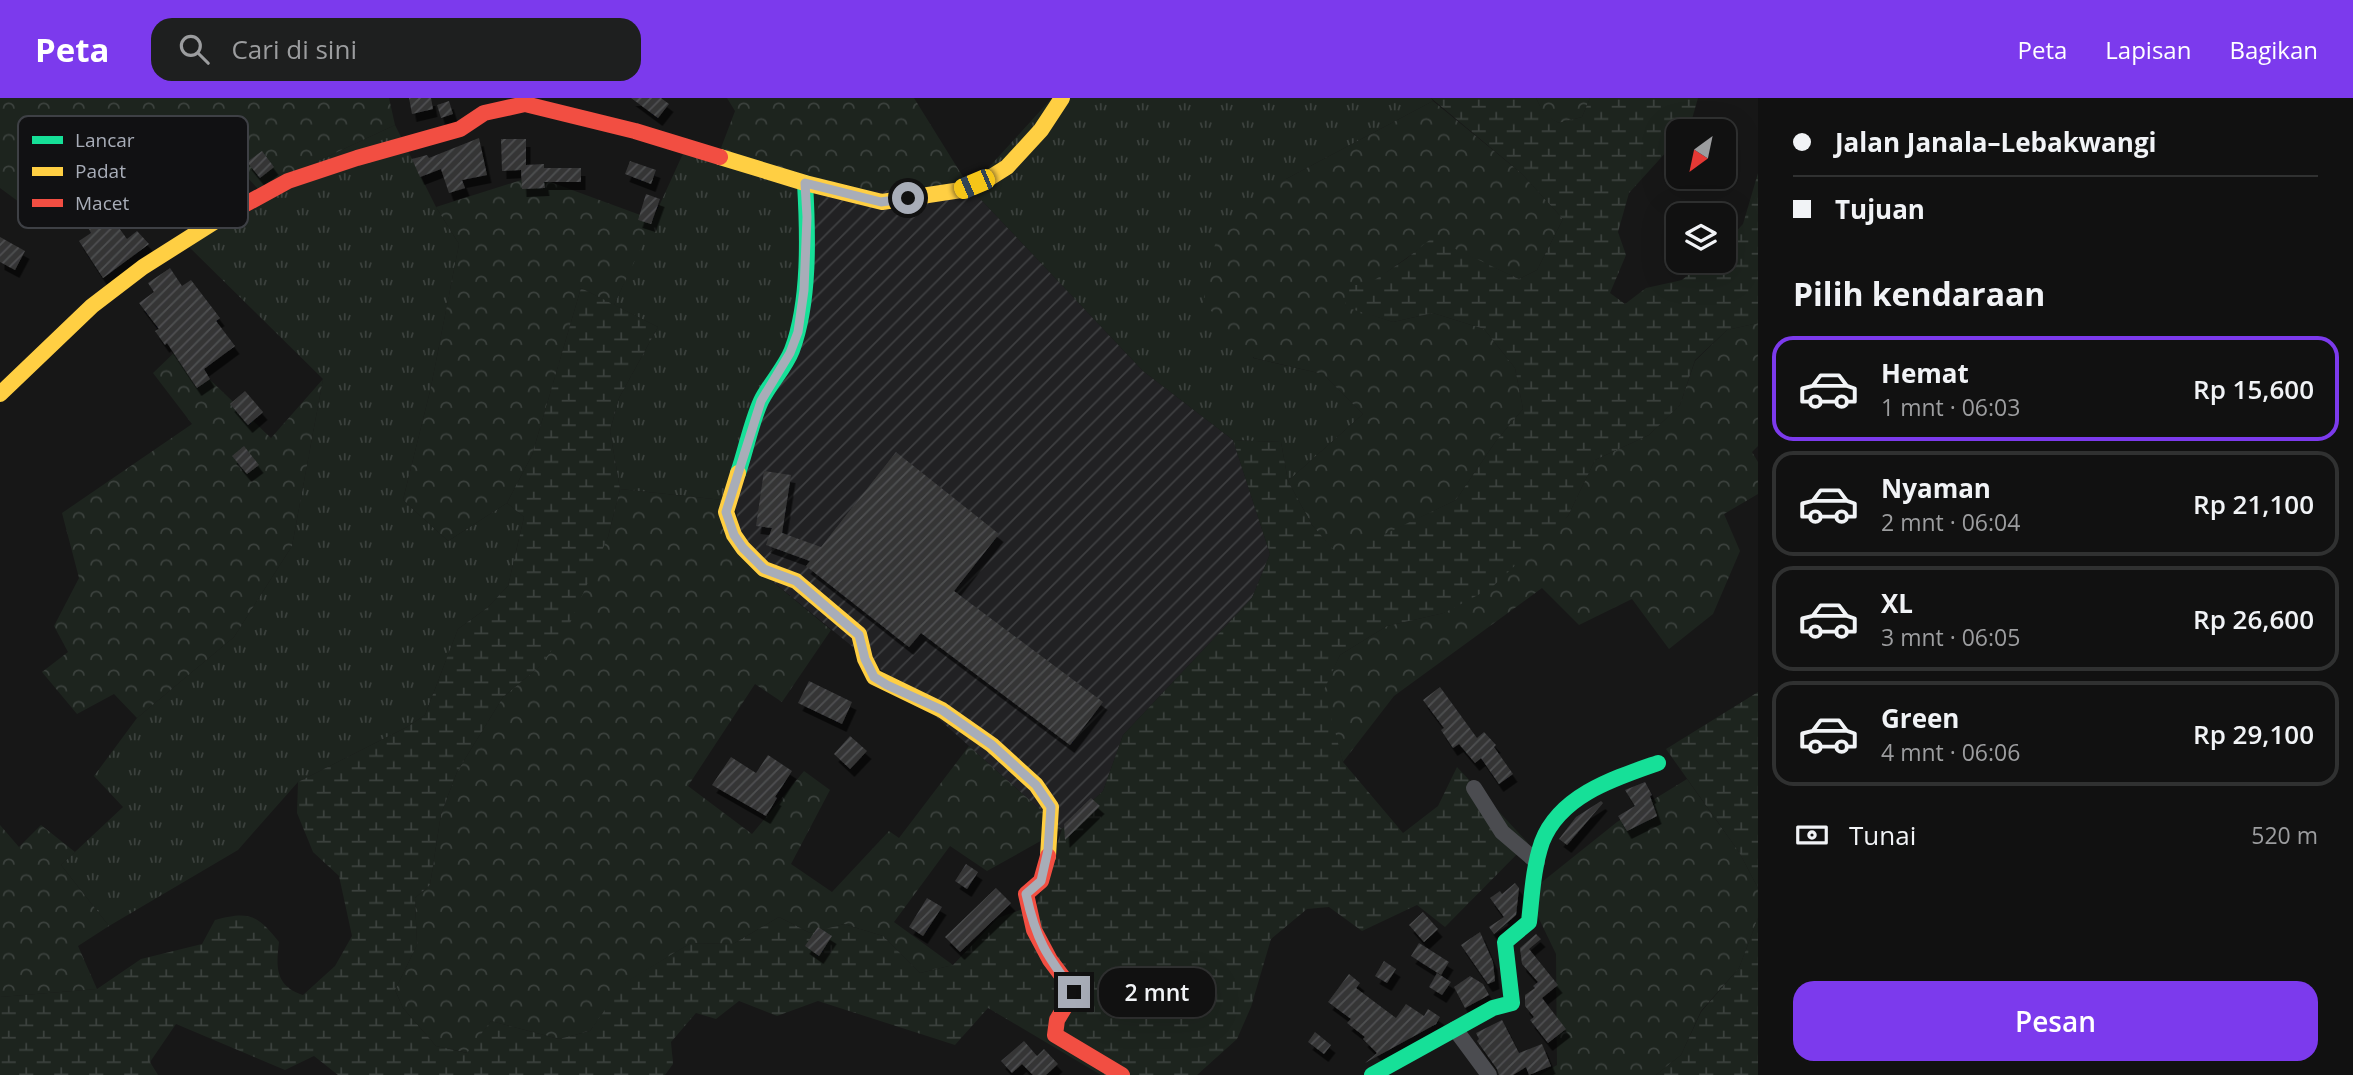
<!DOCTYPE html>
<html lang="id">
<meta charset="utf-8">
<style>
body{margin:0;font-family:"Open Sans",sans-serif;background:#1e1f1f;color:#f1f3f6;height:100vh;display:flex;flex-direction:column;font-size:26px;white-space:nowrap}
*{box-sizing:border-box;margin:0}
p{font-size:23px;color:#9c9d9f}
.icon{flex:none;width:38px;height:38px;fill:none;stroke:currentColor;stroke-width:2;stroke-linecap:round;stroke-linejoin:round}
.map{position:relative;flex:1;overflow:hidden}
.sheet{display:flex;flex-direction:column;background:#111;width:595px}
.sheet>*{flex:none}
.hud{display:grid;align-content:center;height:154px;padding:0 35px;background:#111}
.needle{width:46px;rotate:213deg}
.buttons{position:absolute;left:1666px;top:21px;display:grid;gap:14px}
.buttons a{display:grid;place-items:center;width:70px;height:70px;border-radius:14px;background:#111;box-shadow:0 7px 28px #0002,0 0 0 2px #303131;font-size:35px}
.end{position:absolute;width:32px;height:32px;margin:-16px;border:9px solid #a8adb8;background:#111;box-shadow:0 0 0 4px #111}
.from{border-radius:50%}
.bubble{position:absolute;height:49px;border-radius:21px;background:#111;box-shadow:0 7px 28px #0002,0 0 0 2px #303131;font-size:23px;font-weight:600;line-height:49px;text-align:center}
.car{position:absolute;width:21px;height:42px;margin:-21px -10px;border-radius:9px;box-shadow:0 0 5px 2px #0007;background:linear-gradient(#f5c518 24%,#345 0 40%,#f5c518 0 76%,#345 0 86%,#f5c518 0)}
.hud b{display:flex;align-items:center;gap:24px;height:66px;font-size:26px}
.hud b+b{border-top:2px solid #303131}
.hud i{width:18px;height:18px;background:#f1f3f6}
ul{padding:0;list-style:none}
li{display:flex;align-items:center;gap:21px;height:105px;margin:0 14px 10px;padding:0 21px;border:4px solid #303131;border-radius:21px}
li div{flex:1}
li b{display:block;font-size:26px}
li em{font-style:normal;font-weight:600}
li.current{border-color:#7c3aed}
li>.icon{width:63px;height:63px;stroke-width:1.5}
h2{padding:0 35px;font-size:32px;line-height:84px}
.pay{display:flex;align-items:center;gap:18px;height:77px;padding:0 35px;font-size:26px}
.pay p{margin-inline-start:auto}
.primary-button{display:flex;gap:14px;margin-top:auto;padding:14px 35px}
.primary-button a{flex:1;height:80px;border-radius:21px;background:#7c3aed;color:#fff;font-size:28px;font-weight:600;line-height:80px;text-align:center}
header{display:flex;align-items:center;gap:42px;box-sizing:border-box;height:98px;padding:0 35px;background:#7c3aed;color:#fff}
header strong{font-size:33px}
nav{display:flex;gap:38px;margin-inline-start:auto;font-size:24px}
.search{width:490px;height:63px;background:#1e1f1f;display:flex;align-items:center;gap:18px;box-sizing:border-box;padding:0 24px;border-radius:21px;color:#9c9d9f;font-size:26px}
main{display:flex;flex:1;min-height:0}
.map>svg:first-child{display:block}
.industrial{fill:url(#industrial-furrows)}
.grass{fill:url(#grass-tufts)}
.forest{fill:url(#forest-crowns)}
.wetland{fill:url(#wetland-marsh)}
.building{fill:url(#building-hatch);filter:url(#shadow)}
.lines{fill:none;stroke-linecap:round;stroke-linejoin:round}
.street{stroke:#4b4c50;stroke-width:16}
.fast{stroke:#16e098;stroke-width:16}
.slow{stroke:#ffcf43;stroke-width:16}
.jam{stroke:#f24e42;stroke-width:16}
.route{stroke:#a8adb8;stroke-width:9}
.key{fill:#111113;stroke:#3e4045;stroke-width:2}
.key-label{font-size:19px;fill:#a8adb8}
</style>
<header>
<strong>Peta</strong>
<div class="search"><svg class="icon" aria-label="search" viewBox="0 0 24 24"><circle cx="10" cy="10" r="6"/><path d="M15 15l6 6"/></svg>Cari di sini</div>
<nav><a>Peta</a><a>Lapisan</a><a>Bagikan</a></nav>
</header>
<main>
<div class="map">
<svg width="1758" height="977" viewBox="0 0 1758 977">
<defs>
<pattern id="industrial-furrows" width="10" height="10" patternUnits="userSpaceOnUse" patternTransform="scale(1.75)"><rect width="10" height="10" fill="#212123"/><path d="M-1 1l2-2M0 10L10 0M9 11l2-2" fill="none" stroke="#3e3f41"/></pattern>
<pattern id="grass-tufts" width="24" height="20" patternUnits="userSpaceOnUse" patternTransform="scale(1.75)"><rect width="24" height="20" fill="#1d241e"/><path d="M3 7l-1-3M5 7V3M7 7l1-3M15 17l-1-3M17 17v-4M19 17l1-3" fill="none" stroke="#3b413d"/></pattern>
<pattern id="forest-crowns" width="20" height="18" patternUnits="userSpaceOnUse" patternTransform="scale(1.75)"><rect width="20" height="18" fill="#1d241e"/><path d="M2 6a3 3 0 1 1 6 0M12 15a3 3 0 1 1 6 0" fill="none" stroke="#3b413d"/></pattern>
<pattern id="wetland-marsh" width="20" height="14" patternUnits="userSpaceOnUse" patternTransform="scale(1.75)"><rect width="20" height="14" fill="#1d241e"/><path d="M1 5h8M5 5V1M11 12h8M15 12V8" fill="none" stroke="#3b413d"/></pattern>
<pattern id="building-hatch" width="6" height="6" patternUnits="userSpaceOnUse" patternTransform="scale(1.75)"><rect width="6" height="6" fill="#353536"/><path d="M-1 1l2-2M0 6l6-6M5 7l2-2" fill="none" stroke="#4f5051"/></pattern>
<filter id="shadow"><feDropShadow dx="4.5" dy="8" stdDeviation="0" flood-color="#0009"/></filter>
</defs>
<rect width="100%" height="100%" fill="#171717"/>
<path class="industrial" d="M 970,90 L 1143,273 L 1233,342 L 1270,456 L 1252,500 L 1123,637 L 1103,693 L 1062,731 L 913,598 L 744,460 L 733,393 L 790,241 L 821,94 Z"/>
<g class="grass">
<path d="M 1052,0 L 1431,0 L 1433,3 L 1286,81 L 1253,260 L 1323,276 L 1363,316 L 1288,383 L 1281,344 L 1233,342 L 1143,273 L 970,90 Z"/>
<path d="M 395,27 L 436,109 L 459,146 L 431,289 L 403,402 L 448,443 L 507,405 L 524,419 L 508,488 L 487,510 L 458,531 L 425,617 L 407,629 L 298,684 L 238,752 L 109,828 L 61,767 L 123,709 L 94,678 L 137,620 L 234,539 L 292,448 L 323,281 L 182,142 L 258,91 Z"/>
<path d="M 686,49 L 821,94 L 790,241 L 732,403 L 620,391 L 610,333 L 619,300 L 658,229 L 614,207 Z"/>
</g>
<g class="forest">
<path d="M 0,0 L 389,0 L 395,27 L 258,91 L 205,34 L 122,48 L 49,126 L 0,90 Z"/>
<path d="M 727,0 L 914,0 L 970,90 L 821,94 L 718,58 L 735,13 Z"/>
<path d="M 1536,0 L 1590,0 L 1582,19 L 1559,25 L 1544,17 Z"/>
<path d="M 1433,3 L 1521,75 L 1563,121 L 1537,172 L 1519,181 L 1432,141 C 1403,164 1372,182 1345,208 L 1393,224 L 1433,215 L 1484,231 L 1515,270 L 1523,311 L 1496,343 L 1456,402 L 1339,459 L 1312,427 L 1288,383 L 1363,316 L 1323,276 L 1254,260 L 1203,204 L 1218,132 L 1286,81 Z"/>
<path d="M 534,78 L 654,122 L 614,207 L 581,190 L 532,357 L 507,405 L 448,443 L 403,402 L 431,289 L 459,146 L 436,109 Z"/>
<path d="M 1758,225 L 1758,348 L 1752,354 L 1758,364 L 1758,396 L 1724,416 L 1740,453 L 1713,516 L 1669,551 L 1632,501 L 1579,527 L 1542,490 L 1394,598 L 1343,664 L 1323,592 L 1340,557 L 1387,528 L 1444,515 L 1568,418 L 1595,362 L 1649,337 L 1680,307 L 1695,263 L 1727,232 Z"/>
<path d="M 178,251 L 271,340 L 323,281 L 292,448 L 234,539 L 137,620 L 114,596 L 77,616 L 42,574 L 68,554 L 54,528 L 79,480 L 62,415 L 192,326 L 153,275 Z"/>
<path d="M 620,391 L 732,403 L 744,460 L 831,532 L 782,604 L 755,586 L 688,688 L 752,736 L 804,673 L 830,692 L 791,766 L 832,794 L 889,733 L 899,740 L 969,648 L 1062,731 L 987,773 L 950,748 L 894,824 L 953,867 L 920,875 L 883,838 L 844,826 L 810,835 L 779,819 L 733,846 L 691,845 L 625,885 L 590,933 L 559,941 L 491,923 L 468,955 L 436,948 L 403,910 L 395,892 L 417,847 L 415,800 L 430,787 L 441,716 L 457,674 L 503,599 L 539,569 L 608,439 Z"/>
<path d="M 1687,681 L 1739,754 L 1758,790 L 1758,820 L 1739,870 L 1701,913 L 1681,957 L 1656,977 L 1540,977 L 1557,967 L 1556,856 L 1527,796 L 1617,724 Z"/>
<path d="M 0,727 L 19,749 L 41,727 L 75,754 L 61,767 L 109,828 L 78,848 L 97,891 L 0,899 Z"/>
</g>
<g class="wetland">
<path d="M 1431,0 L 1536,0 L 1544,16 L 1559,25 L 1582,19 L 1590,0 L 1698,0 L 1690,28 L 1685,33 L 1678,33 L 1678,41 L 1629,95 L 1618,134 L 1626,157 L 1610,195 L 1625,206 L 1646,190 L 1682,182 L 1705,163 L 1724,163 L 1724,146 L 1743,126 L 1758,75 L 1758,225 L 1727,232 L 1695,262 L 1680,307 L 1649,337 L 1595,362 L 1568,418 L 1491,490 L 1444,515 L 1387,528 L 1340,557 L 1324,592 L 1343,664 L 1403,735 L 1438,708 L 1457,669 L 1528,745 L 1445,829 L 1417,807 L 1362,833 L 1329,809 L 1307,811 L 1271,841 L 1251,909 L 1237,941 L 1197,977 L 1101,977 L 988,910 L 955,947 L 818,903 L 777,918 L 739,903 L 716,921 L 696,915 L 671,944 L 673,966 L 665,977 L 338,977 L 314,958 L 285,972 L 176,926 L 150,964 L 158,977 L 0,977 L 0,899 L 97,891 L 141,861 L 202,846 L 215,822 C 248,813 257,816 279,844 C 276,869 275,888 303,897 L 335,868 L 352,838 L 339,778 L 313,754 L 297,715 L 298,684 L 407,629 L 425,617 L 458,531 L 487,510 L 508,488 L 524,419 L 507,405 L 532,357 L 581,190 L 658,229 L 619,300 L 610,333 L 620,391 L 608,439 L 567,532 L 539,569 L 503,599 L 457,674 L 441,716 L 430,787 L 415,800 L 417,847 L 395,892 L 403,910 L 436,948 L 467,955 L 491,923 L 559,941 L 590,933 L 624,885 L 691,845 L 733,846 L 779,819 L 810,835 L 844,826 L 883,838 L 920,875 L 953,867 L 998,820 L 1037,806 L 1062,731 L 1103,693 L 1123,637 L 1252,500 L 1270,456 L 1233,342 L 1281,344 L 1288,383 L 1312,427 L 1339,458 L 1456,402 L 1496,343 L 1523,311 L 1515,270 L 1484,231 L 1433,215 L 1393,224 L 1345,209 L 1349,187 L 1367,187 L 1406,161 L 1432,140 L 1519,181 L 1537,172 L 1563,121 L 1521,75 Z"/>
<path d="M 1758,594 L 1758,790 L 1739,754 L 1666,651 Z"/>
<path d="M 1758,820 L 1758,977 L 1656,977 L 1681,957 L 1701,914 L 1739,870 Z"/>
</g>
<g class="building">
<path d="M 409,0 L 431,0 L 433,11 L 412,16 Z"/>
<path d="M 631,0 L 661,0 L 669,6 L 658,20 Z"/>
<path d="M 449,3 L 453,16 L 441,20 L 437,7 Z"/>
<path d="M 479,40 L 487,77 L 462,82 L 465,90 L 449,95 L 441,71 L 420,79 L 412,61 L 427,57 L 429,60 Z"/>
<path d="M 501,41 L 526,41 L 526,67 L 544,66 L 544,70 L 581,70 L 581,84 L 544,84 L 545,90 L 522,91 L 521,72 L 502,73 Z"/>
<path d="M 262,53 L 274,69 L 260,80 L 247,64 Z"/>
<path d="M 630,63 L 656,72 L 651,86 L 625,76 Z"/>
<path d="M 646,96 L 660,101 L 651,126 L 638,122 Z"/>
<path d="M 109,116 L 127,141 L 137,133 L 149,146 L 103,180 L 79,143 L 91,135 L 89,131 Z"/>
<path d="M 0,139 L 25,153 L 15,172 L 0,164 Z"/>
<path d="M 170,170 L 182,188 L 191,182 L 220,220 L 216,223 L 235,248 L 204,271 L 210,281 L 197,290 L 167,245 L 165,247 L 155,233 L 159,231 L 139,205 L 154,194 L 148,185 Z"/>
<path d="M 245,293 L 263,314 L 248,327 L 230,306 Z"/>
<path d="M 244,348 L 259,367 L 247,376 L 232,358 Z"/>
<path d="M 896,354 L 999,436 L 954,493 L 1103,604 L 1070,647 L 921,535 L 909,549 L 806,468 L 810,463 L 766,447 L 772,430 L 756,428 L 764,373 L 791,377 L 782,435 L 821,449 Z"/>
<path d="M 809,583 L 852,604 L 842,626 L 798,605 Z"/>
<path d="M 1440,589 L 1477,640 L 1484,634 L 1496,647 L 1494,649 L 1513,676 L 1499,686 L 1481,660 L 1475,665 L 1459,646 L 1453,650 L 1441,632 L 1444,630 L 1423,602 Z"/>
<path d="M 850,638 L 867,653 L 850,671 L 834,656 Z"/>
<path d="M 768,657 L 792,673 L 775,699 L 777,700 L 766,718 L 712,687 L 731,659 L 756,675 Z"/>
<path d="M 1645,684 L 1652,697 L 1650,698 L 1657,718 L 1627,733 L 1618,718 L 1635,708 L 1625,692 Z"/>
<path d="M 1091,700 L 1100,708 L 1065,742 L 1064,726 Z"/>
<path d="M 1601,703 L 1603,705 L 1567,747 L 1559,741 L 1576,719 Z"/>
<path d="M 966,766 L 978,774 L 967,791 L 955,783 Z"/>
<path d="M 1515,785 L 1519,790 L 1516,817 L 1494,836 L 1489,829 L 1504,819 L 1490,800 L 1500,793 L 1502,796 Z"/>
<path d="M 996,790 L 1011,805 L 960,854 L 945,839 Z"/>
<path d="M 927,800 L 942,809 L 923,838 L 909,829 Z"/>
<path d="M 1423,814 L 1438,831 L 1424,844 L 1409,827 Z"/>
<path d="M 818,829 L 832,838 L 819,858 L 805,848 Z"/>
<path d="M 1480,834 L 1493,864 L 1495,883 L 1488,886 L 1461,847 Z"/>
<path d="M 1536,836 L 1541,841 L 1529,851 L 1558,887 L 1542,900 L 1566,931 L 1548,945 L 1530,922 L 1534,919 L 1525,908 L 1525,897 L 1535,890 L 1533,888 L 1538,884 L 1522,866 L 1520,850 Z"/>
<path d="M 1419,845 L 1449,864 L 1441,877 L 1411,858 Z"/>
<path d="M 1384,863 L 1396,871 L 1387,885 L 1375,878 Z"/>
<path d="M 1437,875 L 1451,884 L 1442,897 L 1429,889 Z"/>
<path d="M 1349,876 L 1360,885 L 1356,890 L 1396,920 L 1406,906 L 1424,918 L 1428,911 L 1440,919 L 1436,926 L 1365,965 L 1377,955 L 1363,941 L 1365,939 L 1347,925 L 1351,921 L 1328,904 Z"/>
<path d="M 1470,878 L 1483,886 L 1489,897 L 1465,910 L 1454,889 Z"/>
<path d="M 1502,922 L 1519,955 L 1542,946 L 1551,968 L 1529,977 L 1526,969 L 1513,977 L 1499,977 L 1497,971 L 1477,943 L 1479,941 L 1476,935 Z"/>
<path d="M 1315,934 L 1331,947 L 1324,956 L 1308,944 Z"/>
<path d="M 1024,943 L 1037,958 L 1044,951 L 1058,966 L 1046,977 L 1033,977 L 1022,966 L 1012,975 L 1001,963 Z"/>
</g>
<g class="lines">
<g class="street">
<path d="M 1474,690 L 1502,734 L 1537,764"/>
<path d="M 1455,931 L 1489,977"/>
</g>
<g class="fast">
<path d="M 738,375 C 746,352 751,325 761,303 C 770,285 785,270 792,252 C 810,204 808,136 805,85"/>
<path d="M 1372,977 L 1493,910 L 1512,905 L 1505,844 L 1529,824 C 1532,798 1533,770 1542,744 C 1560,697 1615,680 1658,665"/>
</g>
<g class="slow">
<path d="M 720,59 L 805,85 L 882,104 L 961,92 L 988,81 L 1007,69 L 1041,32 L 1062,0"/>
<path d="M 0,296 L 92,208 L 143,169 L 222,119"/>
<path d="M 738,375 L 726,414 L 734,437 L 743,450 L 764,471 L 796,483 L 859,536 L 865,561 L 874,579 L 942,612 L 992,647 L 1036,687 L 1051,709 L 1048,758"/>
</g>
<g class="jam">
<path d="M 222,119 L 288,83 L 357,60 L 460,31 L 484,15 L 525,6 L 635,33 L 720,59"/>
<path d="M 1048,758 L 1041,783 L 1026,796 L 1034,832 L 1050,862 L 1074,894 L 1057,922 L 1055,937 L 1122,977"/>
</g>
</g>
<g class="lines">
<path class="route" d="M 908,100 L 881,104 L 805,85 L 807,119 L 804,192 L 798,234 L 790,255 L 761,303 L 726,414 L 734,437 L 743,450 L 764,471 L 796,483 L 859,537 L 865,561 L 874,579 L 887,587 L 942,612 L 992,647 L 1036,687 L 1051,709 L 1048,752 L 1041,783 L 1026,796 C 1036,842 1046,857 1074,894"/>
</g>
<rect x="18" y="18" width="230" height="112" rx="10" class="key"/>
<rect x="32" y="38" width="31" height="8" fill="#16e098"/>
<rect x="32" y="69" width="31" height="9" fill="#ffcf43"/>
<rect x="32" y="101" width="31" height="8" fill="#f24e42"/>
<g class="key-label">
<text x="75" y="49">Lancar</text>
<text x="75" y="80">Padat</text>
<text x="75" y="112">Macet</text>
</g>
</svg>
<div class="buttons">
<a><svg class="needle" viewBox="-14 -14 28 28"><path d="M0-13l5 13h-10z" fill="#e53935"/><path d="M0 13l5-13h-10z" fill="#9c9d9f"/></svg></a>
<a><svg class="icon" aria-label="layers" viewBox="0 0 24 24"><path d="M12 4l9 5-9 5-9-5zM3 14l9 5 9-5"/></svg></a>
</div>
<i class="end from" style="left:908px;top:100px"></i>
<i class="end" style="left:1074px;top:894px"></i>
<div class="bubble" style="left:1099px;top:870px;width:116px">2 mnt</div>
<i class="car" style="left:974px;top:86px;rotate:247deg"></i>
</div>
<section class="sheet">
<div class="hud">
<b><i class="from"></i>Jalan Janala–Lebakwangi</b>
<b><i></i>Tujuan</b>
</div>
<h2>Pilih kendaraan</h2>
<ul>
<li class="current"><svg class="icon" aria-label="car" viewBox="0 0 24 24"><path d="M5 17H2v-5l4-1 3-4h7l3 4 3 1v5h-3M9 17h6M6 11h13"/><circle cx="7" cy="17" r="2"/><circle cx="17" cy="17" r="2"/></svg><div><b>Hemat</b><p>1 mnt · 06:03</p></div><em>Rp 15,600</em></li>
<li><svg class="icon" aria-label="car" viewBox="0 0 24 24"><path d="M5 17H2v-5l4-1 3-4h7l3 4 3 1v5h-3M9 17h6M6 11h13"/><circle cx="7" cy="17" r="2"/><circle cx="17" cy="17" r="2"/></svg><div><b>Nyaman</b><p>2 mnt · 06:04</p></div><em>Rp 21,100</em></li>
<li><svg class="icon" aria-label="car" viewBox="0 0 24 24"><path d="M5 17H2v-5l4-1 3-4h7l3 4 3 1v5h-3M9 17h6M6 11h13"/><circle cx="7" cy="17" r="2"/><circle cx="17" cy="17" r="2"/></svg><div><b>XL</b><p>3 mnt · 06:05</p></div><em>Rp 26,600</em></li>
<li><svg class="icon" aria-label="car" viewBox="0 0 24 24"><path d="M5 17H2v-5l4-1 3-4h7l3 4 3 1v5h-3M9 17h6M6 11h13"/><circle cx="7" cy="17" r="2"/><circle cx="17" cy="17" r="2"/></svg><div><b>Green</b><p>4 mnt · 06:06</p></div><em>Rp 29,100</em></li>
</ul>
<div class="pay"><svg class="icon" aria-label="cash" viewBox="0 0 24 24"><path d="M3 7h18v10H3z"/><circle cx="12" cy="12" r="2"/></svg>Tunai<p>520 m</p></div>
<div class="primary-button"><a>Pesan</a></div>
</section>
</main>
